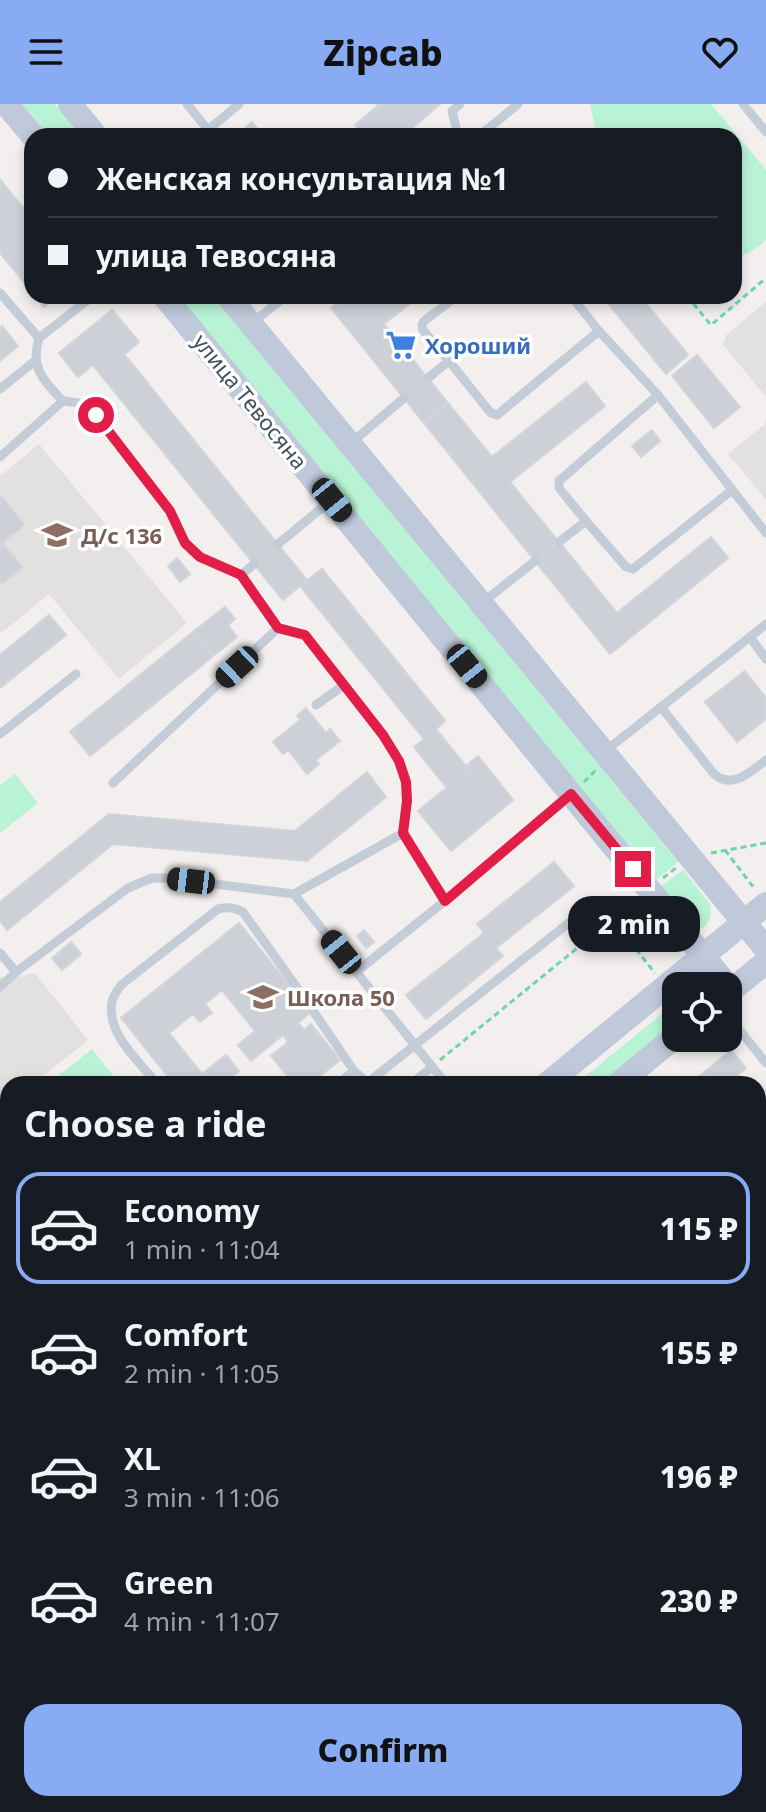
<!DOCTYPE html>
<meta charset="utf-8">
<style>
body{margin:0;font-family:"Noto Sans",sans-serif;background:#20242c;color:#f1f3f6;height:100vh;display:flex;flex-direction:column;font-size:30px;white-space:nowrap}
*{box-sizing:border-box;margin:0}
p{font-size:26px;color:#9ea1a6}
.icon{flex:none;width:44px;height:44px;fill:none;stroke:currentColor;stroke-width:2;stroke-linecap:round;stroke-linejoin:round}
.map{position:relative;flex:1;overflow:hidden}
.side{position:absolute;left:0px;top:972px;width:766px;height:736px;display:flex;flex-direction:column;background:#171b24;border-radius:24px 24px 0 0;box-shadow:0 4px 12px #0003}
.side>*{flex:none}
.top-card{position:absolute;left:24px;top:24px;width:718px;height:176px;border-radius:24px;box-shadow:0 4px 12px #0003;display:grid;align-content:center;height:176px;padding:0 24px;background:#171b24}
.controls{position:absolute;left:662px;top:868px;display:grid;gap:16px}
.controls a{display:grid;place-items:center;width:80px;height:80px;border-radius:16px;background:#171b24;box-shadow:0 4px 12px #0003;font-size:40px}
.end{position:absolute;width:36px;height:36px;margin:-18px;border:10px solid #e11d48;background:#fff;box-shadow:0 0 0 4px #fff}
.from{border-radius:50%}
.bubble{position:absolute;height:56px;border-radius:24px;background:#171b24;box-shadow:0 4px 12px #0003;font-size:26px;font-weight:800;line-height:56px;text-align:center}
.car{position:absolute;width:24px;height:48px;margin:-24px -12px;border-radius:10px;box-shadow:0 0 6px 2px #0007;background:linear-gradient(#222 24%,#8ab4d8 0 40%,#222 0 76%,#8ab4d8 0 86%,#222 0)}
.top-card b{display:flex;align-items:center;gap:28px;height:76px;font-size:30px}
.top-card b+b{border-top:2px solid #363941}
.top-card i{width:20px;height:20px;background:#f1f3f6}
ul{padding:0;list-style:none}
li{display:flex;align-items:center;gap:24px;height:112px;margin:0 16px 12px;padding:0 8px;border:4px solid transparent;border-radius:24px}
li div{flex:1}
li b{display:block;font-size:30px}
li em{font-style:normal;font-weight:800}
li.current{border-color:#88abf4}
li>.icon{width:72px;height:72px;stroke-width:1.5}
h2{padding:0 24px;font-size:36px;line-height:96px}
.action{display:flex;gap:16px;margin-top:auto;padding:16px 24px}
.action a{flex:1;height:92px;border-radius:24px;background:#88abf4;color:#111;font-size:32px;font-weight:800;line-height:92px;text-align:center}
header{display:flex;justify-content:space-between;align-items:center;height:104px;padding:0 24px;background:#88abf4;color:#111;font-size:36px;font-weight:800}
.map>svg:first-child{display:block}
.education{fill:#e3e0e0}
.green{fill:#b9f3d6}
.building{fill:#cdd0d7;stroke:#d2d4db;stroke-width:2}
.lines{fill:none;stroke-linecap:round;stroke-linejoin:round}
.path{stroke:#6dd4ae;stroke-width:3;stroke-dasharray:6 4;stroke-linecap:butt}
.service{stroke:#c4ccd8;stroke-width:9}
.secondary{stroke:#bfc9da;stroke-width:24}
.tram{stroke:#b0b3ba;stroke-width:2}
.route{stroke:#e11d48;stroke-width:10}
.labels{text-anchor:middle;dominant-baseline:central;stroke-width:7;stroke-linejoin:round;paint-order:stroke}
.shop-label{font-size:22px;font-weight:bold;fill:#366cbe;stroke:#fff;text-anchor:start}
.street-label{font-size:22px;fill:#454f5e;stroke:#fff}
.education-label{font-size:22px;font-weight:bold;fill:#785e54;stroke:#fff;text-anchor:start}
</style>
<header><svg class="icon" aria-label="menu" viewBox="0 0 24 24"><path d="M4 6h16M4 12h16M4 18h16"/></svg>Zipcab<svg class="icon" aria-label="heart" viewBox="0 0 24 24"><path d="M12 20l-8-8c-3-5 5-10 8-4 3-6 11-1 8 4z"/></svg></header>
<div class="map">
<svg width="766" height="1708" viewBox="0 0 766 1708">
<rect width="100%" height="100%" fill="#f2efee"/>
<g class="education">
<path d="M 766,198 L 766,293 L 723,241 L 726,231 Z"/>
<path d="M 766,313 L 766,396 L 728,350 L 764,321 Z"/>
<path d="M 39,340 L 187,519 L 119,575 L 49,490 L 0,530 L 0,372 Z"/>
<path d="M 35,869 L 88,936 L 33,980 L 8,980 L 8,1000 L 0,1007 L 0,873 L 9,874 Z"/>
</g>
<g class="green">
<path d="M 19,0 L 55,0 L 82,32 L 45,32 Z"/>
<path d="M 590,0 L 711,0 L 766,66 L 766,135 C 759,145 746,151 734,153 L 734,32 L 599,32 L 595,24 Z"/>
<path d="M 177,192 L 213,192 L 678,758 L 656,776 Z"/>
<path d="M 15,670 L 38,699 L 0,729 L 0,681 Z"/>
<path d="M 683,766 L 710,800 C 713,814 709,822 695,827 L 654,788 Z"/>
<path d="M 674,900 L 676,902 L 676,923 L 607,980 L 576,980 Z"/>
<path d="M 92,945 L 120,980 L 48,980 Z"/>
<path d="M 8,1012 L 8,1132 L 0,1139 L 0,1019 Z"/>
</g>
<g class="building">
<path d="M 377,0 L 440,0 L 403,32 L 365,32 L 355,21 L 378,2 Z"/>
<path d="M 252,18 L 262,31 L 260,32 L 251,32 L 245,24 Z"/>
<path d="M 0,75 L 32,115 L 32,188 L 0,149 Z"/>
<path d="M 35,192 L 58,192 L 44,203 Z"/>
<path d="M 346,192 L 355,192 L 358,195 L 362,192 L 419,192 L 384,220 L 448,299 L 424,319 L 331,204 Z"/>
<path d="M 602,192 L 640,192 L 688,251 L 666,270 Z"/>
<path d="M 112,206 L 139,238 L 100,270 L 93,261 L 78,273 L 59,249 Z"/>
<path d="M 2,222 L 18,242 L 0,257 L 0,224 Z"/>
<path d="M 124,250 L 307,476 L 283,496 L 100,270 Z"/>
<path d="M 697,251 L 740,303 L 714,324 L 672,272 Z"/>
<path d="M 586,278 L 605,302 L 510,378 L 559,438 L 535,457 L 424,319 L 448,299 L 492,353 Z"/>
<path d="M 652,326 L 660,337 L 641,353 L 632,342 Z"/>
<path d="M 0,391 L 24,421 L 2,439 L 22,463 L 0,481 Z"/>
<path d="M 711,433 L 728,454 L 610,550 L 535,457 L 559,438 L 617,509 Z"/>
<path d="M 177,454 L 190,470 L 180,478 L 168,462 Z"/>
<path d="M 322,465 L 445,617 L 436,625 L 469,666 L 447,684 L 414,643 L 424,635 L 300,482 Z"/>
<path d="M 225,503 L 235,515 L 228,521 L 237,533 L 213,552 L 193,528 Z"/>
<path d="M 49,511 L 66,531 L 0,584 L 0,551 Z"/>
<path d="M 193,528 L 213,552 L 90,652 L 70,628 Z"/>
<path d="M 745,567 L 766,594 L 766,615 L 737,638 L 705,598 Z"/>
<path d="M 306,604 L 326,629 L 330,625 L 340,637 L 316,656 L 319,660 L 307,670 L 288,646 L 283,650 L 273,638 L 300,616 L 297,612 Z"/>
<path d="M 478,652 L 513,696 L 451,747 L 418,707 L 469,666 L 466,662 Z"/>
<path d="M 367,668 L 386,693 L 307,757 L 113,740 L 7,826 L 0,817 L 0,798 L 109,710 L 295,727 Z"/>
<path d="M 554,758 L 574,782 L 496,844 L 503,852 L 426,915 L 406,891 L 484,829 L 477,820 Z"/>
<path d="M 239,819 L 311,908 L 298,919 L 304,926 L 311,920 L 340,956 L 310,980 L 294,980 L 271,952 L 288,938 L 283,931 L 251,957 L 238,941 L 255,927 L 222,886 L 205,900 L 212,909 L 200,918 L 193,910 L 169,929 L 202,970 L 226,951 L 239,967 L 222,980 L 174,980 L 121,914 Z"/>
<path d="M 364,826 L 374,838 L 366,844 L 357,832 Z"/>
<path d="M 71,838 L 81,850 L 62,866 L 52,854 Z"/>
<path d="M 731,946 L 746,964 L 727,980 L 690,980 Z"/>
<path d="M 8,1205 L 8,1243 L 0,1249 L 0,1212 Z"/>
<path d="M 765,1437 L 766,1486 L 758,1493 L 758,1443 Z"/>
<path d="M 765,1533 L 766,1708 L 672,1708 L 665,1700 L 758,1700 L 758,1539 Z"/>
<path d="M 143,1700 L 176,1700 L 166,1708 L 133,1708 Z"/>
<path d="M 235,1700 L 260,1700 L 250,1708 L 225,1708 Z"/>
</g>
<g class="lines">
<g class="path">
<path d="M 687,192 L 711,221 L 766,174"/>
<path d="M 584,678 L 596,666"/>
<path d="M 725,746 L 754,784"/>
<path d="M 711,749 L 766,739"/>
<path d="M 663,774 L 676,764"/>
<path d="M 616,812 L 633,832 L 635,844 L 655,869"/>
<path d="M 440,956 L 635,797"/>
</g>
<g class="service">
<path d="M 187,0 L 208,26"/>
<path d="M 743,0 L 766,28"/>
<path d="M 201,32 L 239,0"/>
<path d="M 458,32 L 452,7 L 460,0"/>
<path d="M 479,32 L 518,0"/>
<path d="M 0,189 L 39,234"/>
<path d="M 93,192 L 39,234 C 30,264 43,276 63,297 L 80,299 L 96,311 L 170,407 L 185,439 L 200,453 L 241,471 L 278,524 L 305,531 L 383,631 L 399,657 L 406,678 L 407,697 L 403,729 L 445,797 L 571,691"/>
<path d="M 571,192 L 599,227 L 658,291 L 766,429"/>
<path d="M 251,220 L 286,192"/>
<path d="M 449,257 L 490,308 L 497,311 L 599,227"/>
<path d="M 428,274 L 449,257 L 423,226 L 422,221 L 424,217 L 457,192"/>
<path d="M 0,285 L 35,257"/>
<path d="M 351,339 L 404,294"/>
<path d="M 0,353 L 63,297"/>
<path d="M 586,417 L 626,463 L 633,465 L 732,386"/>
<path d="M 559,438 L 586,417 L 559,384 L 559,377 L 658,291"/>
<path d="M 278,440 L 329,398"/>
<path d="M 241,471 L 254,460"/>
<path d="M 482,499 L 535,457"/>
<path d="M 750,533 L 766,520"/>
<path d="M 316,601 L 344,581"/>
<path d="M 661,603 L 714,670 C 733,686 750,668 766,656"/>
<path d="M 0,630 L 76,570"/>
<path d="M 604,648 L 750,533 L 766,555"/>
<path d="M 113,679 L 278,524"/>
<path d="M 294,790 L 403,729"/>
<path d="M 0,849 L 16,868 L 128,784 L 152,774 L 166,774 L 294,790 L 446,980"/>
<path d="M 356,868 L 445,797"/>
<path d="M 0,883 L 16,868"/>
<path d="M 728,912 L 766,959"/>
<path d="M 157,980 C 139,957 106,930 112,897 C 113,892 118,886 121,881 L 218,805 C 228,803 234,803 243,808 L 303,892 L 354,967 L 367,978 L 371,976 L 590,802"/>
<path d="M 338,980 L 354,967"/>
<path d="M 411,980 L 432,963"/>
<path d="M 758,1024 L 766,1017"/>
<path d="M 0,1286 L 8,1297"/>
<path d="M 0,1314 L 8,1308"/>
<path d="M 0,1365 L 8,1364"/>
<path d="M 758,1414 L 766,1425"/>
<path d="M 0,1683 L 8,1689"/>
<path d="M 21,1700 L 30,1708"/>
</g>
<g class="secondary">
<path d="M 6,0 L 33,32"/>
<path d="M 70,0 L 96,32"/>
<path d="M 164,192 L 731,886"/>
<path d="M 228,192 L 766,845"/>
<path d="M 728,889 L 766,858"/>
<path d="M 547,980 L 766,800"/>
<path d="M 618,980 L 676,932"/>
<path d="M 0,1428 L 8,1422"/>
<path d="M 0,1484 L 8,1478"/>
</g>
<path class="tram" d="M 0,1451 L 8,1444"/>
</g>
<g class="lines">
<path class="route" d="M 96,311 L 170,407 L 185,439 L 200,453 L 241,471 L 278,524 L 305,531 L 383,631 L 399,657 L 406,678 L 407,697 L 403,729 L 445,797 L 571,690 L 633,765"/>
</g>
<defs>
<g id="supermarket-bare" transform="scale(2.4)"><path d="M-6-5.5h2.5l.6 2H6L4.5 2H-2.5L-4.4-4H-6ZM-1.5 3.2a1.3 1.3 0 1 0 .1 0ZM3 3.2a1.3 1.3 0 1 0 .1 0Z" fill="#3f7fe0" stroke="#fff" stroke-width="2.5" paint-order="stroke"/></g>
<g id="school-bare" transform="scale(2.4)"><path d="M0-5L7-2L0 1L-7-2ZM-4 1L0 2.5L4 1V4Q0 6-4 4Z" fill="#8d6e63" stroke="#fff" stroke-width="2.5" paint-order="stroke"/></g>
</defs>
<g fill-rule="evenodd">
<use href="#supermarket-bare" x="401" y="241"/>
<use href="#school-bare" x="57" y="431"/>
<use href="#school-bare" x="263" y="893"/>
</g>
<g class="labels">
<g class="shop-label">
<text x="425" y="241">Хороший</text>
</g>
<g class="street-label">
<text transform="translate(251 297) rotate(51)">улица Тевосяна</text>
</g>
<g class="education-label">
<text x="81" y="431">Д/с 136</text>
<text x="287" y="893">Школа 50</text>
</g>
</g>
</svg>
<div class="controls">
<a><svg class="icon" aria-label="locate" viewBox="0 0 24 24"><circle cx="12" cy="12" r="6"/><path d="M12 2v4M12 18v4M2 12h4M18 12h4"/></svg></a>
</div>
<i class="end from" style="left:96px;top:311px"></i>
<i class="end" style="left:633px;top:765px"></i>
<div class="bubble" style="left:568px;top:792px;width:132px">2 min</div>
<i class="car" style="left:332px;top:396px;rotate:141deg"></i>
<i class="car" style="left:467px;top:562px;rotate:141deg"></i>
<i class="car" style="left:237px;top:563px;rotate:227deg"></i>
<i class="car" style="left:191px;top:777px;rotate:277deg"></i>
<i class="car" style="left:341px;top:848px;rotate:321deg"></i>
<div class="top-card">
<b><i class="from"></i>Женская консультация №1</b>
<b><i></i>улица Тевосяна</b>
</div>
<section class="side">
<h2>Choose a ride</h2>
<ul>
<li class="current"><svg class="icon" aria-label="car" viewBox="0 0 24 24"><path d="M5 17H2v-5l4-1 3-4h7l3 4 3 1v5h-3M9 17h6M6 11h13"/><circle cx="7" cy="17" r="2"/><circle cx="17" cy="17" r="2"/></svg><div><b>Economy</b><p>1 min · 11:04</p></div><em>115 ₽</em></li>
<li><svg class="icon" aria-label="car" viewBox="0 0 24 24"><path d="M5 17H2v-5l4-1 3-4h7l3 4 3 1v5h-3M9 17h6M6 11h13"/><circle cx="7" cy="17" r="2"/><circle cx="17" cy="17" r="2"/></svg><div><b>Comfort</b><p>2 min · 11:05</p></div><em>155 ₽</em></li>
<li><svg class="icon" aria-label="car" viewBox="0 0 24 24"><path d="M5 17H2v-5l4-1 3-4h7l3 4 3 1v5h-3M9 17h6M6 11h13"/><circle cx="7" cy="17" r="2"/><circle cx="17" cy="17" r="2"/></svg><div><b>XL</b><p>3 min · 11:06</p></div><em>196 ₽</em></li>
<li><svg class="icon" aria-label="car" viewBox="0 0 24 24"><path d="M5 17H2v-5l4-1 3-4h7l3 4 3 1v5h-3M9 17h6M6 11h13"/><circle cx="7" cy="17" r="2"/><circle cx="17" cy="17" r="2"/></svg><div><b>Green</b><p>4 min · 11:07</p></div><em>230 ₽</em></li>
</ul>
<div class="action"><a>Confirm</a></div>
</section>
</div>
